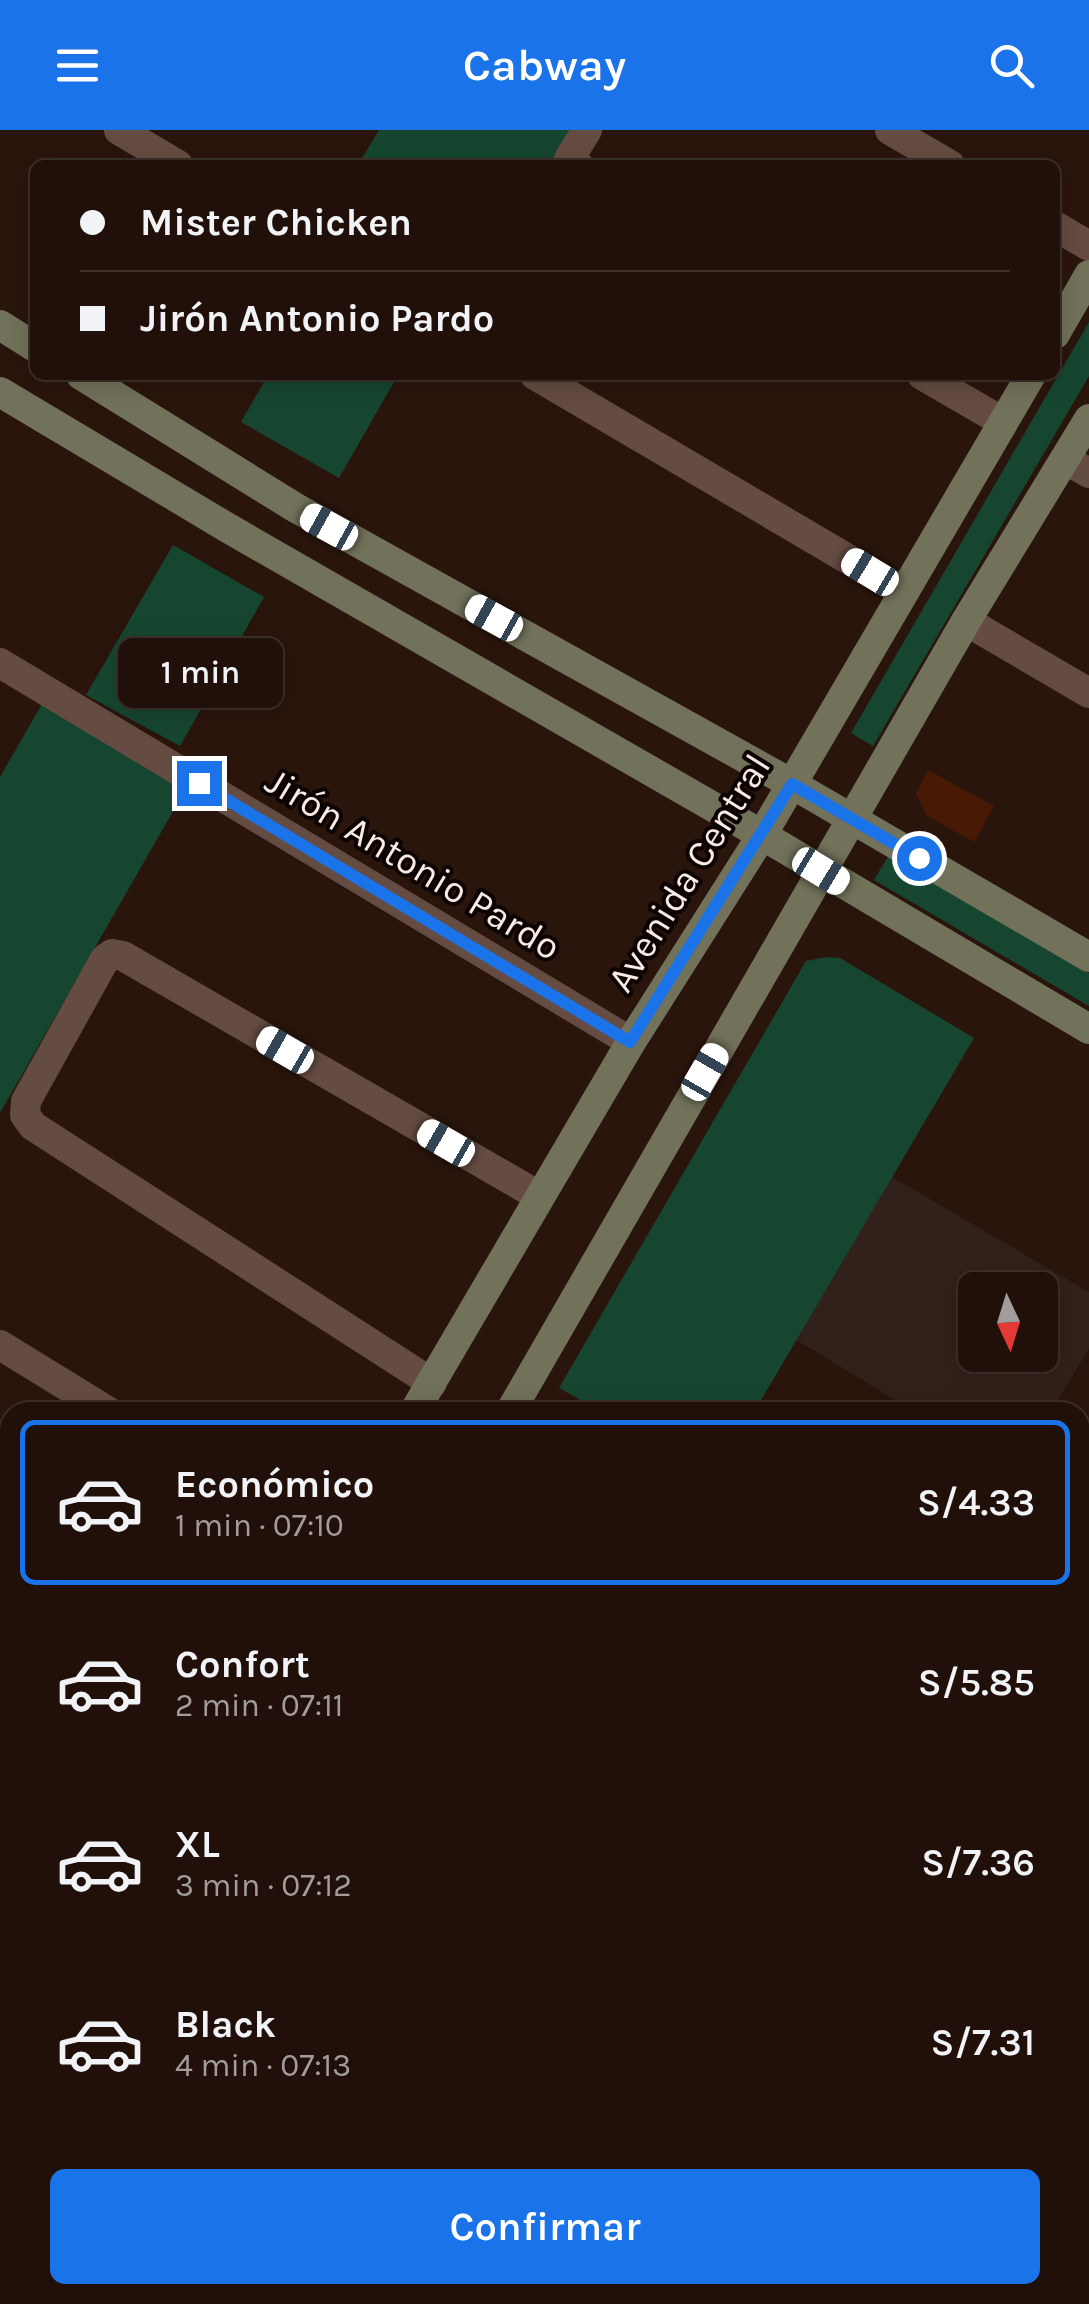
<!DOCTYPE html>
<html lang="es">
<meta charset="utf-8">
<style>
body{margin:0;font-family:Karla,sans-serif;background:#2d1e17;color:#f1f3f6;height:100vh;display:flex;flex-direction:column;font-size:38px;white-space:nowrap}
*{box-sizing:border-box;margin:0}
p{font-size:32px;color:#a29d9c}
.icon{flex:none;width:55px;height:55px;fill:none;stroke:currentColor;stroke-width:2;stroke-linecap:round;stroke-linejoin:round}
.map{position:relative;flex:1;overflow:hidden}
.drawer{position:absolute;left:0px;top:1272px;width:1090px;height:902px;display:flex;flex-direction:column;background:#201009;border-radius:30px 30px 0 0;box-shadow:0 5px 25px #0003,0 0 0 2px #3d302a}
.drawer>*{flex:none}
.hud{position:absolute;left:30px;top:30px;width:1030px;height:220px;border-radius:15px;box-shadow:0 5px 25px #0003,0 0 0 2px #3d302a;display:grid;align-content:center;height:220px;padding:0 50px;background:#201009}
.needle{width:65px;rotate:176deg}
.tools{position:absolute;left:958px;top:1142px;display:grid;gap:20px}
.tools a{display:grid;place-items:center;width:100px;height:100px;border-radius:15px;background:#201009;box-shadow:0 5px 25px #0003,0 0 0 2px #3d302a;font-size:50px}
.end{position:absolute;width:45px;height:45px;margin:-22px;border:12px solid #1a73e8;background:#fff;box-shadow:0 0 0 5px #fff}
.from{border-radius:50%}
.bubble{position:absolute;height:70px;border-radius:15px;background:#201009;box-shadow:0 5px 25px #0003,0 0 0 2px #3d302a;font-size:32px;font-weight:600;line-height:70px;text-align:center}
.car{position:absolute;width:30px;height:60px;margin:-30px -15px;border-radius:12px;box-shadow:0 0 8px 2px #0007;background:linear-gradient(#fff 24%,#345 0 40%,#fff 0 76%,#345 0 86%,#fff 0)}
.hud b{display:flex;align-items:center;gap:35px;height:95px;font-size:38px}
.hud b+b{border-top:2px solid #3d302a}
.hud i{width:25px;height:25px;background:#f1f3f6}
ul{padding:18px 0 0;list-style:none}
li{display:flex;align-items:center;gap:30px;height:165px;margin:0 20px 15px;padding:0 30px;border:5px solid transparent;border-radius:15px}
li div{flex:1}
li b{display:block;font-size:38px}
li em{font-style:normal;font-weight:600}
li.on{border-color:#1a73e8}
li>.icon{width:90px;height:90px;stroke-width:1.5}
.button{display:flex;gap:20px;margin-top:auto;padding:20px 50px}
.button a{flex:1;height:115px;border-radius:15px;background:#1a73e8;color:#fff;font-size:40px;font-weight:600;line-height:115px;text-align:center}
header{display:flex;justify-content:space-between;align-items:center;height:130px;padding:0 50px;background:#1a73e8;color:#fff;font-size:45px;font-weight:600}
.map>svg:first-child{display:block}
.medical{fill:#32211a;fill-rule:evenodd}
.green{fill:#164630}
.building{fill:#481a06}
.lines{fill:none;stroke-linecap:round;stroke-linejoin:round}
.street{stroke:#654c42;stroke-width:30}
.secondary{stroke:#72725b;stroke-width:30}
.route{stroke:#1a73e8;stroke-width:12}
.labels{text-anchor:middle;dominant-baseline:central;stroke-width:8;stroke-linejoin:round;paint-order:stroke}
.street-label{font-size:38px;fill:#faeae4;stroke:#0c0402}
</style>
<header><svg class="icon" aria-label="menu" viewBox="0 0 24 24"><path d="M4 6h16M4 12h16M4 18h16"/></svg>Cabway<svg class="icon" aria-label="search" viewBox="0 0 24 24"><circle cx="10" cy="10" r="6"/><path d="M15 15l6 6"/></svg></header>
<div class="map">
<svg width="1089" height="2174" viewBox="0 0 1089 2174">
<rect width="100%" height="100%" fill="#2a150c"/>
<path class="medical" d="M 892,1047 L 1089,1162 L 1089,1218 L 1051,1282 L 915,1282 L 795,1209 ZM 975,1160 L 1040,1160 L 1040,1225 L 975,1225 Z"/>
<g class="green">
<path d="M 379,0 L 574,0 L 554,35 L 358,35 Z"/>
<path d="M 1089,192 L 1089,246 L 873,616 L 851,603 Z"/>
<path d="M 268,245 L 398,245 L 339,348 L 241,292 Z"/>
<path d="M 173,415 L 264,467 L 180,616 L 86,565 Z"/>
<path d="M 42,574 L 187,657 L 0,983 L 0,647 Z"/>
<path d="M 889,725 L 1089,843 L 1089,876 L 874,750 Z"/>
<path d="M 826,827 L 840,828 L 974,908 L 754,1282 L 602,1282 L 559,1258 L 806,831 Z"/>
</g>
<g class="building">
<path d="M 928,640 L 994,676 L 974,712 L 927,686 L 916,664 Z"/>
<path d="M 1089,1430 L 1089,1553 L 1080,1548 L 1080,1446 Z"/>
</g>
<g class="lines">
<g class="street">
<path d="M 119,0 L 178,35"/>
<path d="M 890,0 L 950,35"/>
<path d="M 578,35 L 569,29 L 587,0"/>
<path d="M 1055,96 L 1089,116"/>
<path d="M 535,245 L 904,462"/>
<path d="M 922,245 L 1003,292"/>
<path d="M 1065,329 L 1089,343"/>
<path d="M 966,491 L 1089,563"/>
<path d="M 0,533 L 631,912"/>
<path d="M 0,1215 L 109,1282"/>
<path d="M 432,1253 L 33,996 L 25,985 L 26,971 L 105,829 L 112,824 L 123,826 L 539,1066"/>
<path d="M 1080,1346 L 1089,1331"/>
<path d="M 0,1444 L 10,1450"/>
<path d="M 1080,1603 L 1089,1608"/>
<path d="M 0,1683 L 10,1689"/>
<path d="M 1080,1690 L 1089,1674"/>
<path d="M 1080,1845 L 1089,1851"/>
<path d="M 0,1920 L 10,1926"/>
<path d="M 1080,2073 L 1089,2079"/>
<path d="M 19,2165 L 35,2174"/>
<path d="M 423,2165 L 438,2174"/>
<path d="M 845,2165 L 861,2174"/>
</g>
<g class="secondary">
<path d="M 0,195 L 35,217"/>
<path d="M 1055,204 L 1089,145"/>
<path d="M 81,245 L 296,378 L 792,654 L 1089,827"/>
<path d="M 0,262 L 228,398 L 762,705 L 1089,899"/>
<path d="M 414,1282 L 631,912 L 762,705 L 1031,245"/>
<path d="M 510,1282 L 966,491 L 1089,289"/>
<path d="M 0,1993 L 10,1976"/>
<path d="M 0,2150 L 10,2133"/>
</g>
</g>
<g class="lines">
<path class="route" d="M 199,653 L 630,912 L 792,654 L 919,728"/>
</g>
<g class="labels">
<g class="street-label">
<text transform="translate(413 734) rotate(31)">Jirón Antonio Pardo</text>
<text transform="translate(689 743) rotate(-58)">Avenida Central</text>
</g>
</g>
</svg>
<div class="tools">
<a><svg class="needle" viewBox="-14 -14 28 28"><path d="M0-13l5 13h-10z" fill="#e53935"/><path d="M0 13l5-13h-10z" fill="#a29d9c"/></svg></a>
</div>
<i class="end from" style="left:919px;top:728px"></i>
<i class="end" style="left:199px;top:653px"></i>
<div class="bubble" style="left:118px;top:508px;width:165px">1 min</div>
<i class="car" style="left:329px;top:397px;rotate:299deg"></i>
<i class="car" style="left:870px;top:442px;rotate:301deg"></i>
<i class="car" style="left:494px;top:488px;rotate:299deg"></i>
<i class="car" style="left:821px;top:741px;rotate:121deg"></i>
<i class="car" style="left:285px;top:920px;rotate:300deg"></i>
<i class="car" style="left:705px;top:942px;rotate:30deg"></i>
<i class="car" style="left:446px;top:1013px;rotate:300deg"></i>
<div class="hud">
<b><i class="from"></i>Mister Chicken</b>
<b><i></i>Jirón Antonio Pardo</b>
</div>
<section class="drawer">
<ul>
<li class="on"><svg class="icon" aria-label="car" viewBox="0 0 24 24"><path d="M5 17H2v-5l4-1 3-4h7l3 4 3 1v5h-3M9 17h6M6 11h13"/><circle cx="7" cy="17" r="2"/><circle cx="17" cy="17" r="2"/></svg><div><b>Económico</b><p>1 min · 07:10</p></div><em>S/4.33</em></li>
<li><svg class="icon" aria-label="car" viewBox="0 0 24 24"><path d="M5 17H2v-5l4-1 3-4h7l3 4 3 1v5h-3M9 17h6M6 11h13"/><circle cx="7" cy="17" r="2"/><circle cx="17" cy="17" r="2"/></svg><div><b>Confort</b><p>2 min · 07:11</p></div><em>S/5.85</em></li>
<li><svg class="icon" aria-label="car" viewBox="0 0 24 24"><path d="M5 17H2v-5l4-1 3-4h7l3 4 3 1v5h-3M9 17h6M6 11h13"/><circle cx="7" cy="17" r="2"/><circle cx="17" cy="17" r="2"/></svg><div><b>XL</b><p>3 min · 07:12</p></div><em>S/7.36</em></li>
<li><svg class="icon" aria-label="car" viewBox="0 0 24 24"><path d="M5 17H2v-5l4-1 3-4h7l3 4 3 1v5h-3M9 17h6M6 11h13"/><circle cx="7" cy="17" r="2"/><circle cx="17" cy="17" r="2"/></svg><div><b>Black</b><p>4 min · 07:13</p></div><em>S/7.31</em></li>
</ul>
<div class="button"><a>Confirmar</a></div>
</section>
</div>
